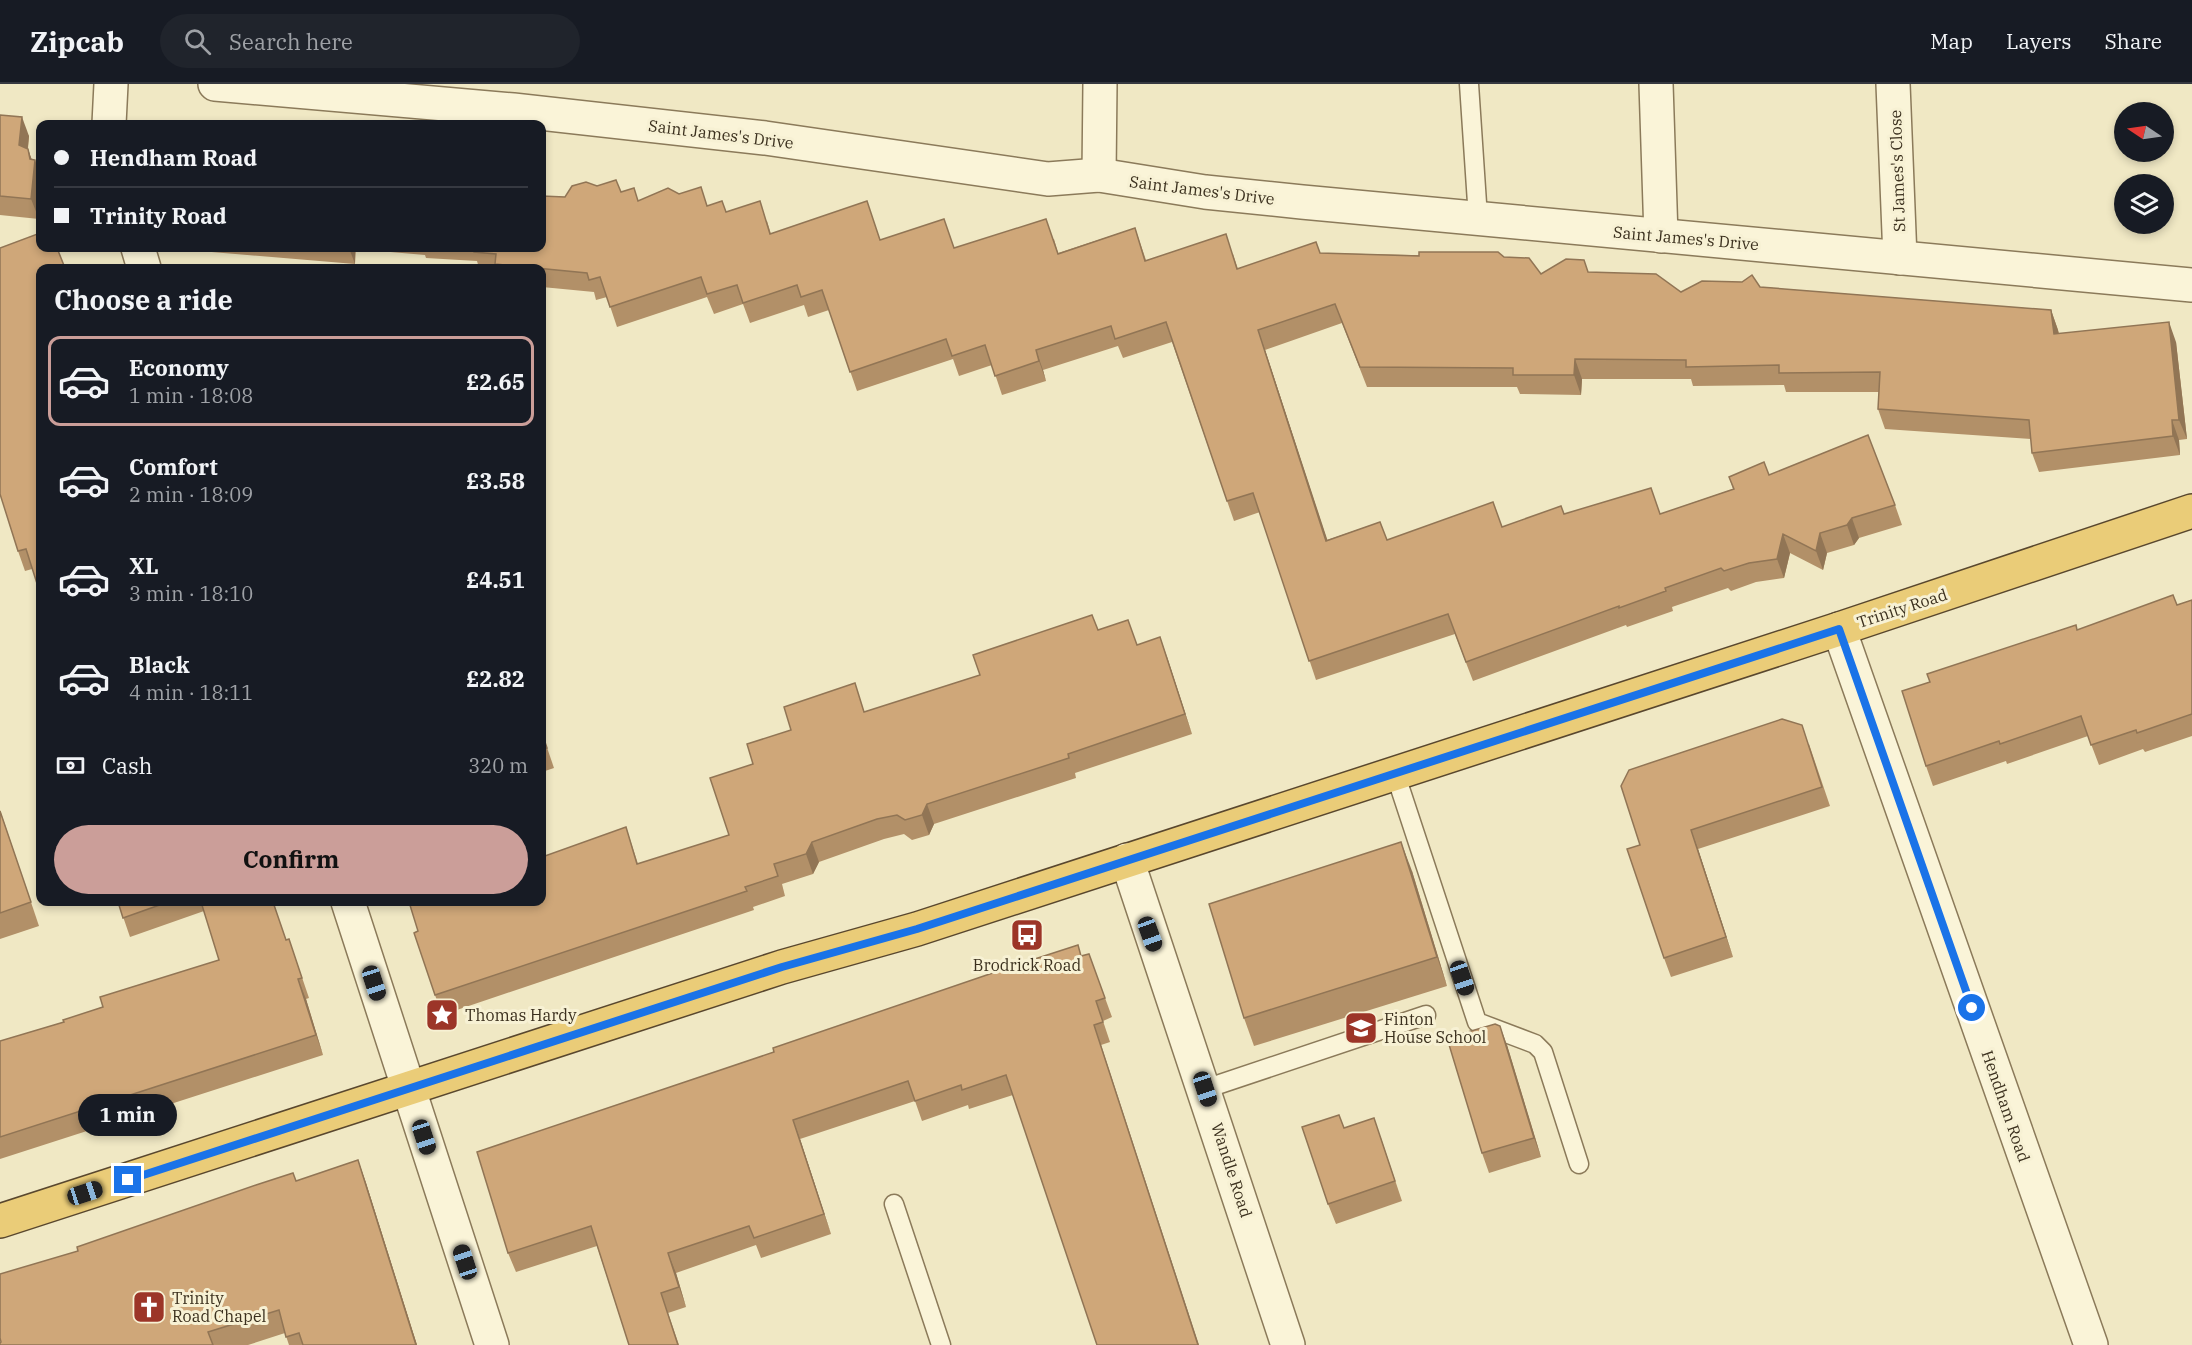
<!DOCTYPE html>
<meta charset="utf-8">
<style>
body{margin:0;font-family:"IBM Plex Serif",serif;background:#20242c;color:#f1f3f6;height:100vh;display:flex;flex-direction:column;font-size:22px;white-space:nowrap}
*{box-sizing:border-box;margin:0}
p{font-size:20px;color:#9ea1a6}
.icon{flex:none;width:33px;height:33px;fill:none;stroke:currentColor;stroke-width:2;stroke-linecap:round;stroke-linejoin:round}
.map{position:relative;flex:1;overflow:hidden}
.drawer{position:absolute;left:36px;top:180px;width:510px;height:642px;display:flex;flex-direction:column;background:#171b24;border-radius:12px;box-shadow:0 3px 9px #0003}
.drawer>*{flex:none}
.top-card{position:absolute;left:36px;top:36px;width:510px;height:132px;border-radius:12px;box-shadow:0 3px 9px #0003;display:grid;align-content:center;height:132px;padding:0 18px;background:#171b24}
.needle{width:39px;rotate:283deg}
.controls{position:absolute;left:2114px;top:18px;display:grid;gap:12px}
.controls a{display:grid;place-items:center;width:60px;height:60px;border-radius:50%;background:#171b24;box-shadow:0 3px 9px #0003;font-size:30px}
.end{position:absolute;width:27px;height:27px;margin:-14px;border:8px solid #1a73e8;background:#fff;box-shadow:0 0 0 3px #fff}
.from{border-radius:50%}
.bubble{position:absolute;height:42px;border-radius:21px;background:#171b24;box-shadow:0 3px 9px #0003;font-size:20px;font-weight:700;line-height:42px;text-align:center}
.car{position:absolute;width:18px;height:36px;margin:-18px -9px;border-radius:8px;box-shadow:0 0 4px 2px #0007;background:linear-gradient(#222 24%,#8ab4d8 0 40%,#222 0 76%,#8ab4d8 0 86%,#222 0)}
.top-card b{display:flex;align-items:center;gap:21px;height:57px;font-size:22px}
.top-card b+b{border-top:2px solid #363941}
.top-card i{width:15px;height:15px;background:#f1f3f6}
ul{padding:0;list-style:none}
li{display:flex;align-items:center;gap:18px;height:90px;margin:0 12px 9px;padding:0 6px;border:3px solid transparent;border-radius:12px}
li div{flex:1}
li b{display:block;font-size:22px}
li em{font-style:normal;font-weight:700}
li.selected{border-color:#cb9e99}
li>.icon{width:54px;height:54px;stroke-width:1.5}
h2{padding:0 18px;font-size:27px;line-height:72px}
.pay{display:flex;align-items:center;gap:15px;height:66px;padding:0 18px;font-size:22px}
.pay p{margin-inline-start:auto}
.button{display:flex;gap:12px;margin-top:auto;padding:12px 18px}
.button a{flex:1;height:69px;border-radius:36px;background:#cb9e99;color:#111;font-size:24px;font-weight:700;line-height:69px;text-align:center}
header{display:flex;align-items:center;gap:36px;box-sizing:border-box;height:84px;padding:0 30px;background:#171b24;border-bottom:2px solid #363941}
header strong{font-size:28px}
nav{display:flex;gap:33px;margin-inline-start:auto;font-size:21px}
.search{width:420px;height:54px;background:#20242c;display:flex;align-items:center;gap:15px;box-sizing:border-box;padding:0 21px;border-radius:33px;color:#9ea1a6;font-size:22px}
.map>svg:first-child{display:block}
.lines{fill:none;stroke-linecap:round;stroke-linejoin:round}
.service-casing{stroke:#8b7a5a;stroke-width:21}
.minor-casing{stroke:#8b7a5a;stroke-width:36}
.trunk-casing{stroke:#59472e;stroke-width:36}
.service{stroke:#faf4d8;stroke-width:18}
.minor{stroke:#faf4d8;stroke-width:33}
.trunk{stroke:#eacc78;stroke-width:33}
.wall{fill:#b29068}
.shaded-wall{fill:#917555}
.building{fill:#cfa779;stroke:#917555;stroke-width:1.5}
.route{stroke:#1a73e8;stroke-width:8}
.labels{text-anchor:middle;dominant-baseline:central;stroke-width:6;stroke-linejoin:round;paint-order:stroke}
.street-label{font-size:16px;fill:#3b301e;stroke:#f7f1d4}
.poi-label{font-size:16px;fill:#3b301e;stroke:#f7f1d4;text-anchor:start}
</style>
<header>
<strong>Zipcab</strong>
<div class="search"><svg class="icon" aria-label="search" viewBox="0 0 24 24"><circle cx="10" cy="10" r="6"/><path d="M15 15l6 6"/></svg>Search here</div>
<nav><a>Map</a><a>Layers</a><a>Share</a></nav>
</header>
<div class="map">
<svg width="2192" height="1261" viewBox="0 0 2192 1261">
<rect width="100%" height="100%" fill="#f0e8c4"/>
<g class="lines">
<g class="service-casing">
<g id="service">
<path d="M 1469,0 L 1478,134"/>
<path d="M 1395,689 L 1477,938 L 1535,960 L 1543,968 L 1579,1080"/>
<path d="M 1205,1005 L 1426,931"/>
<path d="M 894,1120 L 941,1261"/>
</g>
</g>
<g class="minor-casing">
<g id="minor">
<path d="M 215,0 L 513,26 L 765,54 L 1048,95 L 1099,91 L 1205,108 L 1302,118 L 2192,201"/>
<path d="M 1656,0 L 1661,152"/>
<path d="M 1893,0 L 1900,174"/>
<path d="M 109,40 L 111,0"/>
<path d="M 1099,91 L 1100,0"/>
<path d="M 138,164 L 144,184"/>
<path d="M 1839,545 L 2091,1261"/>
<path d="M 1127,776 L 1288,1261"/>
<path d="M 348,818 L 492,1261"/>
</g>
</g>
<g class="trunk-casing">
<path id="trunk" d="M 0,1137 L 782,883 L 917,845 L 1839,545 L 2192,427"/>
</g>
<use href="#service" class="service"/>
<use href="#minor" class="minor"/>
<use href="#trunk" class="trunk"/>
</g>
<g class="wall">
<path d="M 0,31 L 29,52 L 28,65 L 32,76 L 35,76 L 40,91 L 40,114 L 39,135 L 0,131 Z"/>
<path d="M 597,102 L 621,108 L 638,117 L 708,122 L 726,128 L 767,137 L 771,150 L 881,156 L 954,164 L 1054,155 L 1058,169 L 1135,144 L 1146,176 L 1233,170 L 1238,185 L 1320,169 L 1504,173 L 1541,190 L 1588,188 L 1681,208 L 1760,203 L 2051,226 L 2059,249 L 2176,258 L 2187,355 L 2179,356 L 2180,371 L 2039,388 L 2032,369 L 2031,355 L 1885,345 L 1878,325 L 1879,308 L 1786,308 L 1784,301 L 1693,302 L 1691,295 L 1582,295 L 1581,311 L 1520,310 L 1517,303 L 1367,303 L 1342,239 L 1265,266 L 1327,456 L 1380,438 L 1387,456 L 1502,443 L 1564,430 L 1660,430 L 1733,405 L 1729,393 L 1769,391 L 1895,421 L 1902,441 L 1859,454 L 1854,461 L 1827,469 L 1823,486 L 1790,469 L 1784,494 L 1756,498 L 1731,507 L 1728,504 L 1672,523 L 1673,527 L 1627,543 L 1626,541 L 1473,597 L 1455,550 L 1316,596 L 1260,428 L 1234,437 L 1172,258 L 1123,274 L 1118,262 L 1043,286 L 1046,297 L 1002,311 L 992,281 L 959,292 L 953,275 L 857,307 L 829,226 L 808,233 L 804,221 L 750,239 L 743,220 L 714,230 L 707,213 L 617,243 L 607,213 L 596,216 L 594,208 L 542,203 L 542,184 L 479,184 L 477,177 L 426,174 L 425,171 L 356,165 L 355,180 L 188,166 L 187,164 L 542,164 L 565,113 Z"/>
<path d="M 0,164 L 32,485 L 25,487 L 18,467 Z"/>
<path d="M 2192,516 L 2192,652 L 2145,668 L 2143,665 L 2099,681 L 2088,652 L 2007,680 L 2006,677 L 1933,702 L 1926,682 L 1930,598 Z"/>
<path d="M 1098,546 L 1167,573 L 1192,650 L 1075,689 L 1076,694 L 934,740 L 929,751 L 912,756 L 904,750 L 884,755 L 819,778 L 813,790 L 782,800 L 785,812 L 753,823 L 754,826 L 442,931 L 435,911 L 418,847 L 542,818 L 626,743 L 638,780 L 729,751 L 753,680 L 865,628 L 980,591 Z"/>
<path d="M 542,649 L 554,684 L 542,688 Z"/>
<path d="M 1809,660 L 1830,722 L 1698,765 L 1733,873 L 1671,893 L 1664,874 L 1640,761 Z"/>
<path d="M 0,726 L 39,842 L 0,855 Z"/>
<path d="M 1412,787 L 1447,902 L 1254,962 L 1244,934 Z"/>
<path d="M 118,818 L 273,818 L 286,856 L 289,855 L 309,914 L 306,915 L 323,971 L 0,1075 L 0,957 L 64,938 L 219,876 L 204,827 L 130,853 Z"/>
<path d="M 1089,870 L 1112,933 L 1103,937 L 1110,958 L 1101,961 L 1013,1011 L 969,1025 L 968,1021 L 922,1037 L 915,1017 L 800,1055 L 831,1150 L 761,1174 L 756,1161 L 676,1189 L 686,1223 L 668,1229 L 679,1261 L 629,1261 L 597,1162 L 516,1188 L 508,1169 L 1082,872 Z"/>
<path d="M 1507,961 L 1541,1073 L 1489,1089 L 1482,1069 Z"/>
<path d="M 1344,1044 L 1381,1054 L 1402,1117 L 1336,1140 L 1328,1120 Z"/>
<path d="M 358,1076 L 366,1099 L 417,1261 L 289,1261 L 285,1249 L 248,1261 L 0,1261 L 78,1167 L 296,1097 Z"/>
</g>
<g class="shaded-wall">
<path d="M 22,33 L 29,52 L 26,81 L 19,61 Z"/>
<path d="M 28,65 L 34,83 L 35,76 L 40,91 L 40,114 L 39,135 L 31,115 L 30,75 Z"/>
<path d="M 349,164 L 355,164 L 355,180 Z"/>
<path d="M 2051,226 L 2058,246 L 2061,269 L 2054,250 Z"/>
<path d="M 2169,238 L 2176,258 L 2187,355 L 2179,336 Z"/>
<path d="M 1258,246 L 1265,266 L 1334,476 L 1326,457 Z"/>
<path d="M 1036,266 L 1043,286 L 1046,297 L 1039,277 Z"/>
<path d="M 1575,275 L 1582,295 L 1581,311 L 1574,291 Z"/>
<path d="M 2172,336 L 2179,356 L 2180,371 L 2173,352 Z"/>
<path d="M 1852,434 L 1859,454 L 1854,461 L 1847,441 Z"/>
<path d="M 1820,449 L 1827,469 L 1823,486 L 1816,467 Z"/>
<path d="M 1783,450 L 1790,469 L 1784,494 L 1777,475 Z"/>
<path d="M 1160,553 L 1167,573 L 1192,650 L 1185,630 Z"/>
<path d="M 927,720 L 934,740 L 929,751 L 922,731 Z"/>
<path d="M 1691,746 L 1698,765 L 1733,873 L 1726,853 Z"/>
<path d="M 812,758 L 819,778 L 813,790 L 806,770 Z"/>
<path d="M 1401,758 L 1412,787 L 1447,902 L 1437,873 Z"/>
<path d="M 298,895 L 306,915 L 323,971 L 316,951 Z"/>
<path d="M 1094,941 L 1101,961 L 1199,1261 L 1198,1261 Z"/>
<path d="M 1500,942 L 1507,961 L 1541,1073 L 1534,1054 Z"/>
<path d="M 793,1036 L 800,1055 L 831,1150 L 824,1130 Z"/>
<path d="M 358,1076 L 366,1099 L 417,1261 L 416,1261 Z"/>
<path d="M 668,1169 L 676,1189 L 686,1223 L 679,1203 Z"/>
</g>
<g class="building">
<path d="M 0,31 L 22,33 L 19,61 L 28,65 L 30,75 L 35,76 L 31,115 L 0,112 Z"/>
<path d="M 616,96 L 621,108 L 634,104 L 638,117 L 668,104 L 679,110 L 701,103 L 707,122 L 722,117 L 726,128 L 760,117 L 770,150 L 867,117 L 880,156 L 944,135 L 954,164 L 1046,135 L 1058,170 L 1135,144 L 1145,177 L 1226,150 L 1237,185 L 1316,158 L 1320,169 L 1419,172 L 1419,168 L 1498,168 L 1504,173 L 1529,174 L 1541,190 L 1566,175 L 1584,176 L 1588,188 L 1656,190 L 1681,208 L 1702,197 L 1742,198 L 1752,191 L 1760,203 L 2051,226 L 2054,250 L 2169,238 L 2179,336 L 2172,336 L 2173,352 L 2032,369 L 2029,336 L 1878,325 L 1880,288 L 1779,289 L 1779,281 L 1686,283 L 1686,276 L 1575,275 L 1574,291 L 1513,291 L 1513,284 L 1360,283 L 1335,220 L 1258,246 L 1326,457 L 1380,438 L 1387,456 L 1493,418 L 1502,443 L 1561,422 L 1564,430 L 1651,404 L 1660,430 L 1734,405 L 1729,393 L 1764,378 L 1769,391 L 1868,351 L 1895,421 L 1852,434 L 1847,441 L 1820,449 L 1816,467 L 1783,450 L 1777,475 L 1749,479 L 1724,487 L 1721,484 L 1665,504 L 1666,507 L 1619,524 L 1619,522 L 1466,578 L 1448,530 L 1309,577 L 1253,409 L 1227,417 L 1166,238 L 1115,255 L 1111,242 L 1036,266 L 1039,277 L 995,292 L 985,261 L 952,272 L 946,255 L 850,288 L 822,206 L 801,213 L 797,201 L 743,219 L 737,201 L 707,210 L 701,193 L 610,223 L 600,193 L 589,196 L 587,189 L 495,180 L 496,170 L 474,168 L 474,164 L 542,164 L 542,112 L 565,113 L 572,102 L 586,98 L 597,102 Z"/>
<path d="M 40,149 L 40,164 L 57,164 L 65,184 L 40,184 L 40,509 L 26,465 L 18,467 L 0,410 L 0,164 Z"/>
<path d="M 2173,511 L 2177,521 L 2192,516 L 2192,630 L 2137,649 L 2136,646 L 2091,661 L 2081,632 L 2000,660 L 1999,657 L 1926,682 L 1902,607 L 1930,598 L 1927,590 L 2076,541 L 2077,546 Z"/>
<path d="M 1092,531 L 1098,546 L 1128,536 L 1137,561 L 1160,553 L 1185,630 L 1068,670 L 1069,674 L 927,720 L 922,731 L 905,736 L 897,731 L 877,735 L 812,758 L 806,770 L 774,780 L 778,792 L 745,803 L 747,807 L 435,911 L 414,849 L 418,847 L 409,818 L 542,818 L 542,773 L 626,743 L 637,780 L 729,751 L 710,694 L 753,680 L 747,660 L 791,646 L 784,623 L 855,599 L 864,628 L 980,591 L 973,571 Z"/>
<path d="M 1782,635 L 1802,641 L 1822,703 L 1691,746 L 1726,853 L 1664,874 L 1627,765 L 1640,761 L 1621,702 L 1629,686 Z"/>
<path d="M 542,649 L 547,664 L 542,666 Z"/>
<path d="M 0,727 L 31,818 L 0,829 Z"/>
<path d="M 1401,758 L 1437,873 L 1244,934 L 1209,820 Z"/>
<path d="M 118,818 L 168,818 L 123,834 Z"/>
<path d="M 201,818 L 273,818 L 286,856 L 289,855 L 302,894 L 298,895 L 316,951 L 0,1053 L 0,957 L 64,938 L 63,936 L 103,923 L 100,913 L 219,876 Z"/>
<path d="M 1078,861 L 1081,872 L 1089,870 L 1105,914 L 1096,917 L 1103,938 L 1094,941 L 1198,1261 L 1097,1261 L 1006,991 L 962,1006 L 961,1001 L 915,1017 L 908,997 L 793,1036 L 824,1130 L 754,1154 L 749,1142 L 668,1169 L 679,1203 L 661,1209 L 678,1261 L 629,1261 L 591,1142 L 508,1169 L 477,1068 L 774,968 L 773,964 L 1016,881 Z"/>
<path d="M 1495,940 L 1500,942 L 1534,1054 L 1482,1069 L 1447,954 Z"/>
<path d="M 1339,1031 L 1344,1044 L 1374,1034 L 1395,1097 L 1328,1120 L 1302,1043 Z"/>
<path d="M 358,1076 L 416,1261 L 303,1261 L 299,1249 L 286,1253 L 279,1226 L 208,1248 L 213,1261 L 0,1261 L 0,1259 L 1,1258 L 0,1254 L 0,1190 L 78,1167 L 77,1163 L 256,1101 L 293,1089 L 296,1097 Z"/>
</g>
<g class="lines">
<path class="route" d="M 128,1096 L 782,883 L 917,845 L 1839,545 L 1972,924"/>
</g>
<defs>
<g id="bus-square" transform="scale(1.725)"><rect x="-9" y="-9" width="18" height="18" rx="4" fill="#9c3528" stroke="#f7f1d4"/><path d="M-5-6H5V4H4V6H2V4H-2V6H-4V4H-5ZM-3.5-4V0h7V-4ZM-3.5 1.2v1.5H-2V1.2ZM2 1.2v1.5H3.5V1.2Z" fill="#fff"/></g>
<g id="sight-square" transform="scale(1.725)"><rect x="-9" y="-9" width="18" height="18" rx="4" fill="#9c3528" stroke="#f7f1d4"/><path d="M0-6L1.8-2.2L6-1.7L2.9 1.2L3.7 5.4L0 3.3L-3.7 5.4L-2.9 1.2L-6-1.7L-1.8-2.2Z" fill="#fff"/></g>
<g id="school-square" transform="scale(1.725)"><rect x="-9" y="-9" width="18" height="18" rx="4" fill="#9c3528" stroke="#f7f1d4"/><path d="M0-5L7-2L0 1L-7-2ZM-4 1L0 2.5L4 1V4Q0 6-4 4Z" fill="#fff"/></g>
<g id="church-square" transform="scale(1.725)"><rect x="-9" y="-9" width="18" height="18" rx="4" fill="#9c3528" stroke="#f7f1d4"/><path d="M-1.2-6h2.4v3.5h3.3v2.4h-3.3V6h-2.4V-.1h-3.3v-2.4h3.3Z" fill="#fff"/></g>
</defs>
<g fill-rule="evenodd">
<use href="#bus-square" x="1027" y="851"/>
<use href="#sight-square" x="442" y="931"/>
<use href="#school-square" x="1361" y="944"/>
<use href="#church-square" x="149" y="1223"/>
</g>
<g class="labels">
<g class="street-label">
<text transform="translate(721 50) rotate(7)">Saint James's Drive</text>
<text transform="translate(1897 87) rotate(-92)">St James's Close</text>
<text transform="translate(1202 106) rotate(7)">Saint James's Drive</text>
<text transform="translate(1686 154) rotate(5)">Saint James's Drive</text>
<text transform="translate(1902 524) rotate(-18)">Trinity Road</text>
<text transform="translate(2006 1022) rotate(71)">Hendham Road</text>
<text transform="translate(1232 1086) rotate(72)">Wandle Road</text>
</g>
<g class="poi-label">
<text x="1027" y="881" text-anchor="middle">Brodrick Road</text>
<text x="465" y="931">Thomas Hardy</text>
<text x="1384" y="935">Finton<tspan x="1384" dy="18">House School</tspan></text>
<text x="172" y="1214">Trinity<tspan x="172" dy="18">Road Chapel</tspan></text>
</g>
</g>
</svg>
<div class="controls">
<a><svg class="needle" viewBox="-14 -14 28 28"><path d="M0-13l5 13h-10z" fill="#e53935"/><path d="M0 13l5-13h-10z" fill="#9ea1a6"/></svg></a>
<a><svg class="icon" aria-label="layers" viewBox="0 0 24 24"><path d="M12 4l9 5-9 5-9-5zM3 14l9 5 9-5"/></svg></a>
</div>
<i class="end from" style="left:1972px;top:924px"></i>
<i class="end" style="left:128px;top:1096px"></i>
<div class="bubble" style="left:78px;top:1010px;width:99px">1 min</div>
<i class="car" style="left:1150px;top:850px;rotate:160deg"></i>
<i class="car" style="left:1462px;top:894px;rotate:161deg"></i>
<i class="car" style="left:374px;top:899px;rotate:162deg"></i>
<i class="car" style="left:1205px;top:1005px;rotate:162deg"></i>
<i class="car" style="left:424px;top:1053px;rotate:162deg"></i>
<i class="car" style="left:85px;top:1109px;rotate:72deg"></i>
<i class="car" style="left:465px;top:1178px;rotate:342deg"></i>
<div class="top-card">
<b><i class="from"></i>Hendham Road</b>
<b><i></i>Trinity Road</b>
</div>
<section class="drawer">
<h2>Choose a ride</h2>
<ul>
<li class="selected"><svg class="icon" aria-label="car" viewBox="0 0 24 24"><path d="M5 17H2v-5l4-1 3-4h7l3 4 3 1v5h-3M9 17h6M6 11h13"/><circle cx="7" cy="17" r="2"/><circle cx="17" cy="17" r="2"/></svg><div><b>Economy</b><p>1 min · 18:08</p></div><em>£2.65</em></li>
<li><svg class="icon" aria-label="car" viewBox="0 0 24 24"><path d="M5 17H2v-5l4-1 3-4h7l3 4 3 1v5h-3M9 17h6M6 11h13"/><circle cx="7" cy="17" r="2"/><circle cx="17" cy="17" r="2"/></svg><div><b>Comfort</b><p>2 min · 18:09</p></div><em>£3.58</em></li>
<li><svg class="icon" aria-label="car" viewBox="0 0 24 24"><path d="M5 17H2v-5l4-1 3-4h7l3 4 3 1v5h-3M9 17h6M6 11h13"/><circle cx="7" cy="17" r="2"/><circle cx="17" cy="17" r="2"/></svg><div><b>XL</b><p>3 min · 18:10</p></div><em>£4.51</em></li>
<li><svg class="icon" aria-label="car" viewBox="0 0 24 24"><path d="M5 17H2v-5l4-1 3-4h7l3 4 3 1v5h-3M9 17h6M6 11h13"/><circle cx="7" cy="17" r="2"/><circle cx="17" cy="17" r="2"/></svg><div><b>Black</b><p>4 min · 18:11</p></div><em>£2.82</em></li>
</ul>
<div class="pay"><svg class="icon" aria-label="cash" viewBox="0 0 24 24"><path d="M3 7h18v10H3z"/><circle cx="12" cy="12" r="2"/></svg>Cash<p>320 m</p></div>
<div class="button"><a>Confirm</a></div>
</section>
</div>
